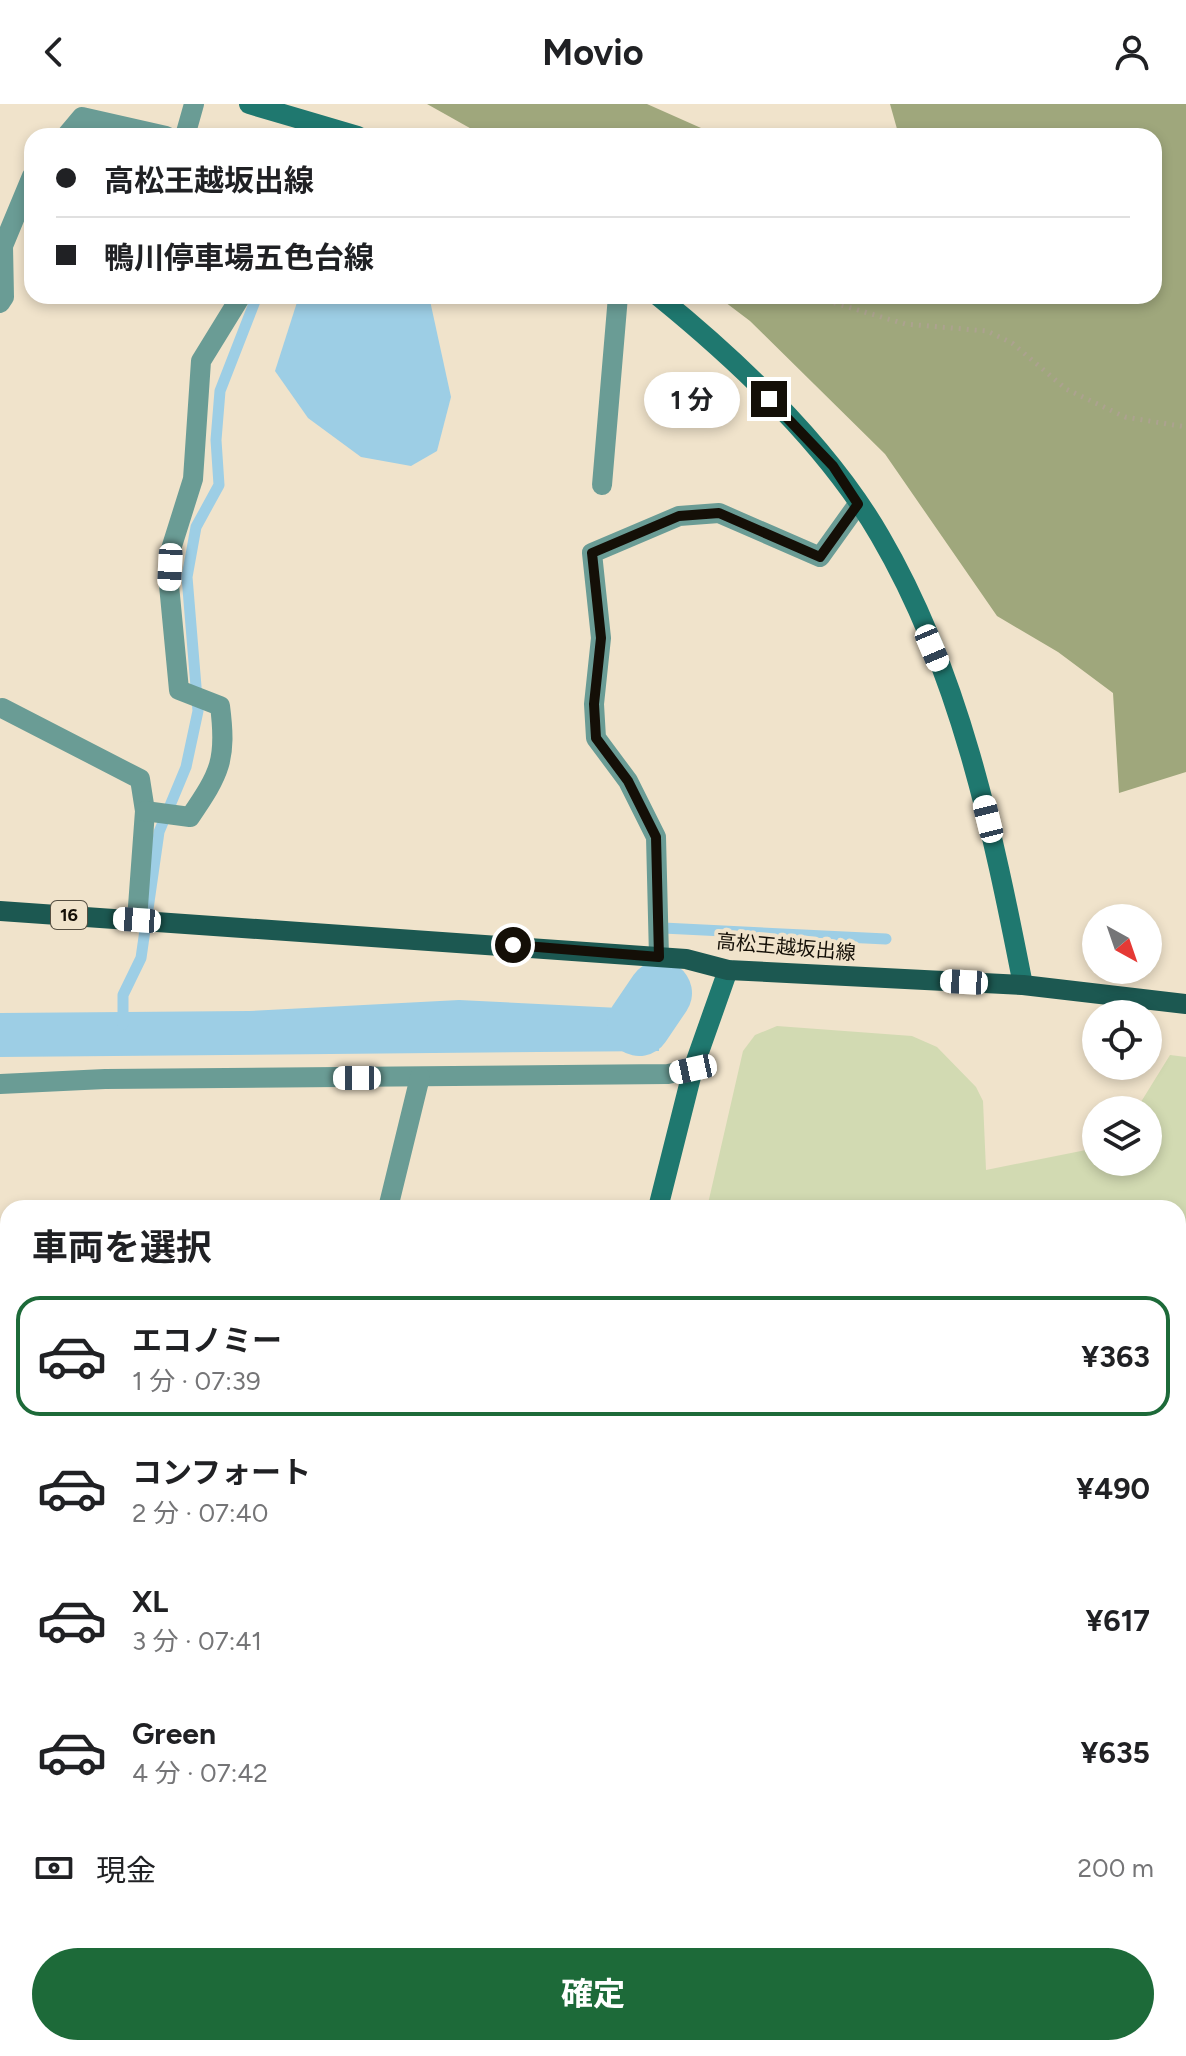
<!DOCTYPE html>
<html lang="ja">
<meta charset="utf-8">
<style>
body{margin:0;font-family:Figtree,"Noto Sans JP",sans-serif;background:#f6f6f6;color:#202124;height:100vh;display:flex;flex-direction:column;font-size:30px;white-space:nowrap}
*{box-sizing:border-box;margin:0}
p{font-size:26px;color:#757577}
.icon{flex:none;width:44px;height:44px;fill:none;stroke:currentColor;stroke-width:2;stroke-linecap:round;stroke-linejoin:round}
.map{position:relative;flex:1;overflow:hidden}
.side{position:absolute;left:0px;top:1096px;width:1186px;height:856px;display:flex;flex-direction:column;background:#fff;border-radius:24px 24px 0 0;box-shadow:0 4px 12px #0003}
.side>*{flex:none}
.banner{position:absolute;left:24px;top:24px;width:1138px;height:176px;border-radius:24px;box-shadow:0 4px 12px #0003;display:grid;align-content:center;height:176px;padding:0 32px;background:#fff}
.needle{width:52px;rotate:140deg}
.tools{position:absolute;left:1082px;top:800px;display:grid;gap:16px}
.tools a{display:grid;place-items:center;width:80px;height:80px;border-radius:50%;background:#fff;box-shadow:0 4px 12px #0003;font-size:40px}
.end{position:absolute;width:36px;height:36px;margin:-18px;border:10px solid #140f07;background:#fff;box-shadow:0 0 0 4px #fff}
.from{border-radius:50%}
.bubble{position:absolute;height:56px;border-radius:28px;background:#fff;box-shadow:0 4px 12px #0003;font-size:26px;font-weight:700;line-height:56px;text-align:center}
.car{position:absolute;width:24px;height:48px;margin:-24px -12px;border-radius:10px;box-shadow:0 0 6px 2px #0007;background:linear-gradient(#fff 24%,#345 0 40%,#fff 0 76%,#345 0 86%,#fff 0)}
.banner b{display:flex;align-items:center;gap:28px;height:76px;font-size:30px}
.banner b+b{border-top:2px solid #e0e0e0}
.banner i{width:20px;height:20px;background:#202124}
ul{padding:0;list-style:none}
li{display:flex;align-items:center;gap:24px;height:120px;margin:0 16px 12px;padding:0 16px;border:4px solid transparent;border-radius:24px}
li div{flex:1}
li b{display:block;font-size:30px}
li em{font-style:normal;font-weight:700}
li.current{border-color:#1d6a39}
li>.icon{width:72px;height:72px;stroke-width:1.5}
h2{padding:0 32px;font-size:36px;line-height:96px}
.pay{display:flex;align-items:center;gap:20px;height:88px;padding:0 32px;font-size:30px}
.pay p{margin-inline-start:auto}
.primary-button{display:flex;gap:16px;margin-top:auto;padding:16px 32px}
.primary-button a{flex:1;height:92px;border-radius:48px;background:#1d6a39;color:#fff;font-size:32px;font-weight:700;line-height:92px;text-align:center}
header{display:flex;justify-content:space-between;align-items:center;height:104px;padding:0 32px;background:#fff;font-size:36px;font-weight:700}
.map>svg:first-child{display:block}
.green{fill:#d2dab2}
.forest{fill:#9fa77c}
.water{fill:#9dcee5}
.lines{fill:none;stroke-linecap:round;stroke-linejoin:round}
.stream{stroke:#9dcee5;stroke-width:11}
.river{stroke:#9dcee5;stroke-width:64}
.path{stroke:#aca28f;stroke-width:5;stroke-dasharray:2 6;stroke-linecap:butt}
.street{stroke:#6a9c95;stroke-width:20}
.secondary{stroke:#1f786f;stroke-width:20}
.primary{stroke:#1c5851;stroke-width:20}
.route{stroke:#140f07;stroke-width:10}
.labels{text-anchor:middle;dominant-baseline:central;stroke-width:8;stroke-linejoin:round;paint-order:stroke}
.shield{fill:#f0e3cb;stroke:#564f42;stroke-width:2}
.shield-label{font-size:18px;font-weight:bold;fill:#140f07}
.street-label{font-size:20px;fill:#140f07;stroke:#f0e3cb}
</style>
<header><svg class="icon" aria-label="back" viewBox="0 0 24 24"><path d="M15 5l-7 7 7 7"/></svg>Movio<svg class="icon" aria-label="person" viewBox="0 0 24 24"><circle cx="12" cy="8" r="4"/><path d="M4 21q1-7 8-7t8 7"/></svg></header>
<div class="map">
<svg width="1186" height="1952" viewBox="0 0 1186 1952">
<rect width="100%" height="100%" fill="#f0e3cb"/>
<path class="green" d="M 777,922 L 912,932 L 937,943 L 976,983 L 983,997 L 986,1066 L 1096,1044 L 1096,1058 L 1148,1058 L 1148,1006 L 1136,1006 L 1170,951 L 1186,953 L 1186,1952 L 511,1952 L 513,1944 L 1178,1944 L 1178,1104 L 707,1104 L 743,947 L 755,931 Z"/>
<g class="forest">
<path d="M 427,0 L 647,0 L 719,32 L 484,32 Z"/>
<path d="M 890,0 L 1186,0 L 1186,668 L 1119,689 L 1113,589 L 1058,548 L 997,512 L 885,350 L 750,217 L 717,192 L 1154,192 L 1154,32 L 899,32 Z"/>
</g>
<g class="water">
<path d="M 299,192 L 429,192 L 451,293 L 437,347 L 411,362 L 361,353 L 308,314 L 275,267 Z"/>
<path d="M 459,896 L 660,906 L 659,947 L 0,953 L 0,909 L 249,907 Z"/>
</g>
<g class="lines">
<g class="stream">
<path d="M 663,824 L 886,835"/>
<path d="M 123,920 L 123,891 L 141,854 L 159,728 L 186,663 L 198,607 L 187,473 L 196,423 L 219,381 L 216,336 L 220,287 L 257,192"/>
</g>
<path class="river" d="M 639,920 L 660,889"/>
<g class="path">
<path d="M 811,192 L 905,220 L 987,227 L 1012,239 L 1066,285 L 1125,313 L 1186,323"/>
<path d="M 573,1952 L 575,1944"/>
<path d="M 949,1952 L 951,1944"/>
</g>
<g class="street">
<path d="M 66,32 L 82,13 L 166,32"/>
<path d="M 185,32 L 194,0"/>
<path d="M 0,199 L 4,193 L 3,142 L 32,72"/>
<path d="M 602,381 L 618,192"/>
<path d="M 2,604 L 140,675 L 145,707 L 137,816"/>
<path d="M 145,707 L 190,713 C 220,669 227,656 220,602 L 179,586 L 169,481 L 171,445 L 193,375 L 201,257 L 241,192"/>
<path d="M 659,853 L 656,733 L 628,677 L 596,634 L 594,600 L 601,534 L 592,449 L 679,412 L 719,409 L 820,453 L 858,400"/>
<path d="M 0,980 L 105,975 L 668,970 L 693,965"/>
<path d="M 388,1104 L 420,973"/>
<path d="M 0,1239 L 8,1241"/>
<path d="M 0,1472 L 8,1474"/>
<path d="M 0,1704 L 8,1706"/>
<path d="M 0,1933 L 8,1935"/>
<path d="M 51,1944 L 88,1952"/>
<path d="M 188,1952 L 190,1944"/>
</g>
<g class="secondary">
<path d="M 249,0 L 358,32"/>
<path d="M 658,192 C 738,257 828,342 880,432 C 960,569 993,728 1023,881"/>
<path d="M 658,1104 L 693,965 L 728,866"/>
<path d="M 462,1952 L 464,1944"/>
</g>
<path class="primary" d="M 0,807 L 686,855 L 728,866 L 1023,881 L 1186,900"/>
</g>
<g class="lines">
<path class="route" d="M 513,841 L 659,853 L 656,733 L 628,677 L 596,634 L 594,600 L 601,534 L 592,449 L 679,412 L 719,409 L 820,453 L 858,400 L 833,362 L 769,295"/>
</g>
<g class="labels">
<rect class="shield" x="51" y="797" width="36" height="28" rx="6"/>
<g class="shield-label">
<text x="69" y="811">16</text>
</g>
<g class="street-label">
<text transform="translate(786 843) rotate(5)">高松王越坂出線</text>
</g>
</g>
</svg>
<div class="tools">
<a><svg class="needle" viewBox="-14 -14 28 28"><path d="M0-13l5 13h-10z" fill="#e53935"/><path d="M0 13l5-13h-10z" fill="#757577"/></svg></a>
<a><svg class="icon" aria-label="locate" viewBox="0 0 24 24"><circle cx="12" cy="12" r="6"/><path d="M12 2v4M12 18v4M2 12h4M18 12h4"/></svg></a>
<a><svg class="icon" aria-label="layers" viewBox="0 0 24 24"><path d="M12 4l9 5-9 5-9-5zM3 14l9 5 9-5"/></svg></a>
</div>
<i class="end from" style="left:513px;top:841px"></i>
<i class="end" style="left:769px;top:295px"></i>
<div class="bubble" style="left:644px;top:268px;width:96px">1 分</div>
<i class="car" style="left:170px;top:463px;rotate:183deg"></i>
<i class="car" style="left:932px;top:544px;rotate:157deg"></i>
<i class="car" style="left:988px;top:715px;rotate:346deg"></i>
<i class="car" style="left:137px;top:816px;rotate:274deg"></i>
<i class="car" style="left:964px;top:878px;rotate:273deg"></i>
<i class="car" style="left:693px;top:965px;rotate:258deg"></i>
<i class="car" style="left:357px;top:974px;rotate:270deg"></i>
<div class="banner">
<b><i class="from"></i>高松王越坂出線</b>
<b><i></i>鴨川停車場五色台線</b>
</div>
<section class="side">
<h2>車両を選択</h2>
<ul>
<li class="current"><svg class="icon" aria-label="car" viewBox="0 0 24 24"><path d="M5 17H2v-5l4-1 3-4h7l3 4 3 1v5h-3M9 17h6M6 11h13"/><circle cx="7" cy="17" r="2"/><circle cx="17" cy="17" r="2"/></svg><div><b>エコノミー</b><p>1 分 · 07:39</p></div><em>¥363</em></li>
<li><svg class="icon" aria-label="car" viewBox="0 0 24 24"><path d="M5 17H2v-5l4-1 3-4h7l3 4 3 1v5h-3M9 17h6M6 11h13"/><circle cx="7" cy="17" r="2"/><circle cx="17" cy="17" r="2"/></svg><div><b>コンフォート</b><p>2 分 · 07:40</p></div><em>¥490</em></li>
<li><svg class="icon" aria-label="car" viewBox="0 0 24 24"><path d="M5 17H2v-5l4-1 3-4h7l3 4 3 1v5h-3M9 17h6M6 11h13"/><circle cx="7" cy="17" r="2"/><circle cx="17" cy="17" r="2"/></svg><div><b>XL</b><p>3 分 · 07:41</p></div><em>¥617</em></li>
<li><svg class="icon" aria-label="car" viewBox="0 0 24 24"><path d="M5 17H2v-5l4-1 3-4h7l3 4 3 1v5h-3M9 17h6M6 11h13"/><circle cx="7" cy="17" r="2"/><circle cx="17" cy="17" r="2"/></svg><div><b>Green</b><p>4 分 · 07:42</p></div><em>¥635</em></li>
</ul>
<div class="pay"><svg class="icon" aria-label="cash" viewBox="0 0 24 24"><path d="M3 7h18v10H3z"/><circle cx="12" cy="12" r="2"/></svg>現金<p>200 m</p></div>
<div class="primary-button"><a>確定</a></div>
</section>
</div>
